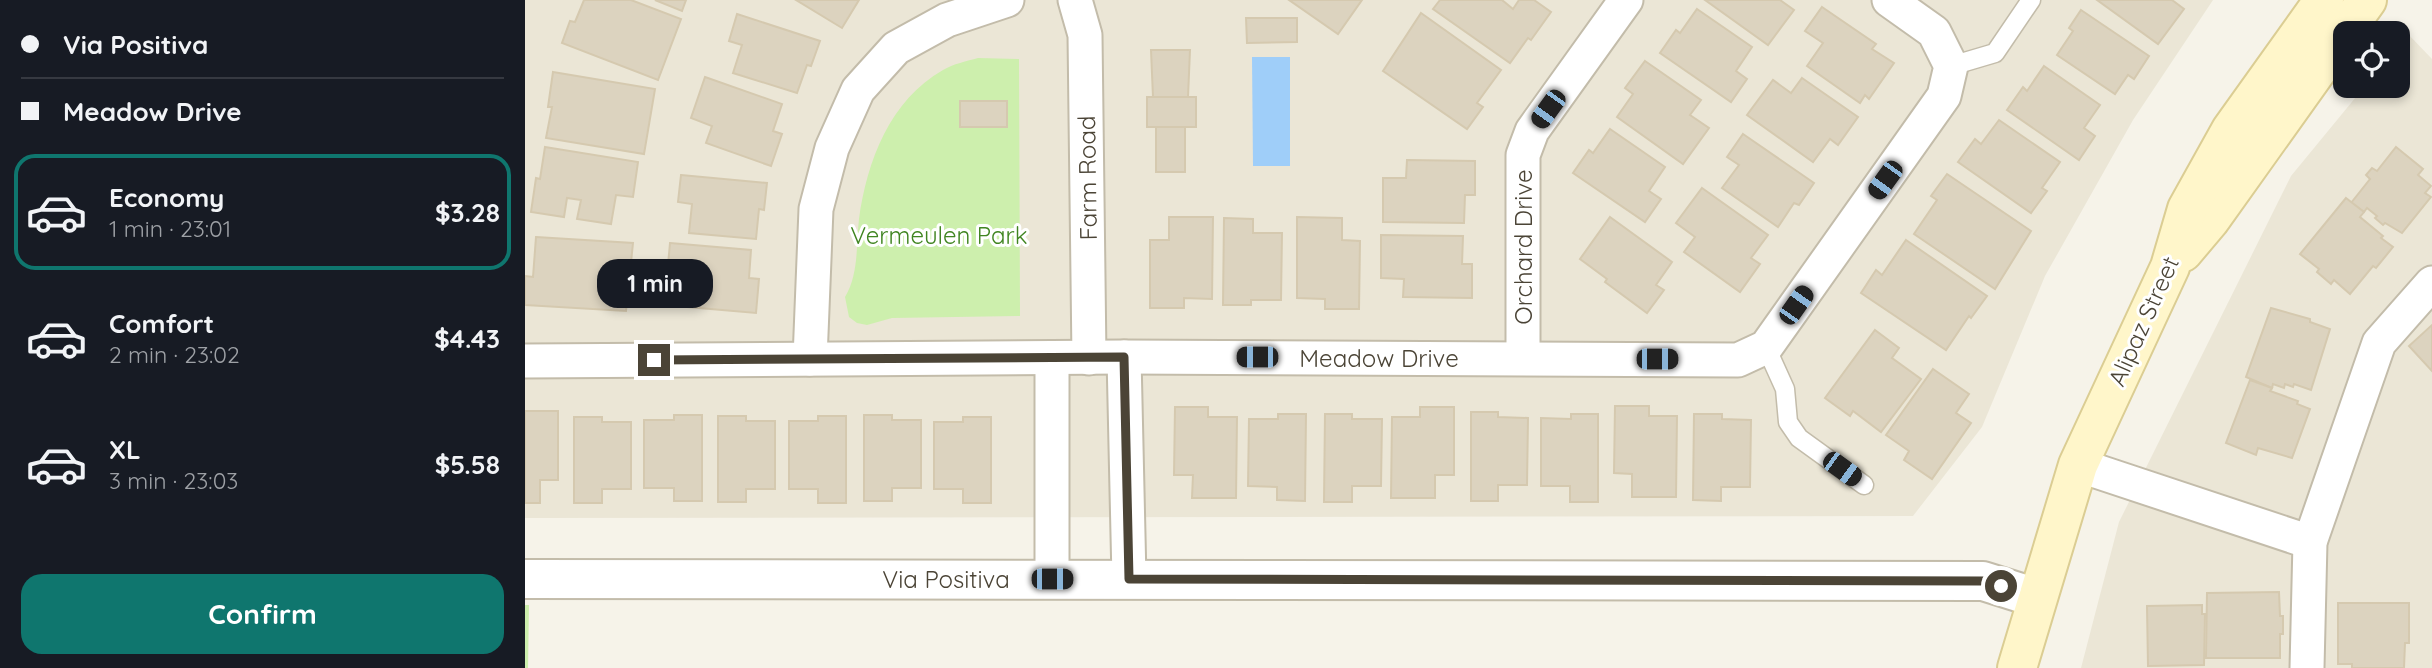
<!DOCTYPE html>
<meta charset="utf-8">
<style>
body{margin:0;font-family:Quicksand,sans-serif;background:#20242c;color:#f1f3f6;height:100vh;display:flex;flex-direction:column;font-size:26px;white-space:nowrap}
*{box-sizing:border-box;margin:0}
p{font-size:23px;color:#9ea1a6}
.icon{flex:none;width:38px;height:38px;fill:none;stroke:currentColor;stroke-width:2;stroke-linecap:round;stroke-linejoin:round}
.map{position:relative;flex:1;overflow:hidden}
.drawer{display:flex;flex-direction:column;background:#171b24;width:525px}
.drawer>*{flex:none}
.top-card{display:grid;align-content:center;height:154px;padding:0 21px;background:#171b24}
.controls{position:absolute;left:1808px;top:21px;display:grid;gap:14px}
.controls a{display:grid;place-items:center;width:77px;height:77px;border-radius:14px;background:#171b24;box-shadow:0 4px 10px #0003;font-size:35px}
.end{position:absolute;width:32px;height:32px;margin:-16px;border:9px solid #4b4436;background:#fff;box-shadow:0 0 0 4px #fff}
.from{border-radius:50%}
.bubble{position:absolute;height:49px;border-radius:21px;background:#171b24;box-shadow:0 4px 10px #0003;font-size:23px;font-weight:700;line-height:49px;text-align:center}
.car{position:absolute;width:21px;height:42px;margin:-21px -10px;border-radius:9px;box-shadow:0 0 5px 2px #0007;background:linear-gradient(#222 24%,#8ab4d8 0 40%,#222 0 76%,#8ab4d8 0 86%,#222 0)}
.top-card b{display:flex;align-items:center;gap:24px;height:66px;font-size:26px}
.top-card b+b{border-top:2px solid #363941}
.top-card i{width:18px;height:18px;background:#f1f3f6}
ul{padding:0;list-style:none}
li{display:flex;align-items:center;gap:21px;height:116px;margin:0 14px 10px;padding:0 7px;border:4px solid transparent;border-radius:21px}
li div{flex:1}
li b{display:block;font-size:26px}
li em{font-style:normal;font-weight:700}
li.active{border-color:#0f766e}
li>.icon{width:63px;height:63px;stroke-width:1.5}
.primary-button{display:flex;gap:14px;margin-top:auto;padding:14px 21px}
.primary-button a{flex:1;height:80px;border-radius:21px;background:#0f766e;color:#fff;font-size:28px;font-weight:700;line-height:80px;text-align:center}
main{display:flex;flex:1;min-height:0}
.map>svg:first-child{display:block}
.residential{fill:#ebe6d6}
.green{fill:#cdefad}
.water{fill:#9fcef9}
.building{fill:#dcd3bf;stroke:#d5c9af;stroke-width:2}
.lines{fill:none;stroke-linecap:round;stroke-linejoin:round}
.service-casing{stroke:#c3bcaa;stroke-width:21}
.minor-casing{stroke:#c3bcaa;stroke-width:37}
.tertiary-casing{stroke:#c3bcaa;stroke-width:42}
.secondary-casing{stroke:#dbcd93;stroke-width:42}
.service{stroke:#fff;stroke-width:18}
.minor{stroke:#fff;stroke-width:33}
.tertiary{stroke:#fff;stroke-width:38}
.secondary{stroke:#fff6ca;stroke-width:38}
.route{stroke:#4b4436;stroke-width:9}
.labels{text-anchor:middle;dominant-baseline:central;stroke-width:6;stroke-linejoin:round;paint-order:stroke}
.street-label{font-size:24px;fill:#4b4436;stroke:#fff}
.park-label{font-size:24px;fill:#408521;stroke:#fff}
</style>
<main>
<section class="drawer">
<div class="top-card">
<b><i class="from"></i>Via Positiva</b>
<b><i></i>Meadow Drive</b>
</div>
<ul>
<li class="active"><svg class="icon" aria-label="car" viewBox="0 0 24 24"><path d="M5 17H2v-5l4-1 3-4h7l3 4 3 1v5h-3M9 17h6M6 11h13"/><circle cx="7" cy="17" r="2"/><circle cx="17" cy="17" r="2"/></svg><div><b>Economy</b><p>1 min · 23:01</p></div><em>$3.28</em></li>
<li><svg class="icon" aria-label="car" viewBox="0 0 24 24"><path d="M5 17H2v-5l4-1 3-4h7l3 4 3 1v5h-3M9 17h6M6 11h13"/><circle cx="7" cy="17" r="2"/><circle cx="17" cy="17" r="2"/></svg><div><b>Comfort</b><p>2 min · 23:02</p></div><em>$4.43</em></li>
<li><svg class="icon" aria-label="car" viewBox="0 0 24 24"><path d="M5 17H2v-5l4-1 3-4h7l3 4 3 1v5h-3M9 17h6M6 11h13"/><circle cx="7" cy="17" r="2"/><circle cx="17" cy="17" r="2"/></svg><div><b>XL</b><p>3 min · 23:03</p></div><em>$5.58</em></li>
</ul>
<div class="primary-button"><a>Confirm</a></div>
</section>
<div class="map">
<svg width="1907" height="668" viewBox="0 0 1907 668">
<rect width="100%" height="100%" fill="#f6f3e9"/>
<g class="residential">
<path d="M 0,0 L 1688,0 L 1608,120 L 1520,276 L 1457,427 L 1388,516 L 0,518 Z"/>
<path d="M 1883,34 L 1907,59 L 1907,668 L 1556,668 L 1594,522 L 1766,176 L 1840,86 L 1872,86 L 1873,46 Z"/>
</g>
<g class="green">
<path d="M 453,58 L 494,59 L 495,316 L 367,318 L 342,325 L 332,323 L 324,317 L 320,297 C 334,274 331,245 334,219 C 342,161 365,100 418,70 C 428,64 442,61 453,58 Z"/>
<path d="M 4,605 L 3,668 L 0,668 L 0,605 Z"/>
</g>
<path class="water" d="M 727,57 L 765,57 L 765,166 L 728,166 Z"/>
<g class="building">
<path d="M 59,0 L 106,0 L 156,19 L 133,80 L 37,43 L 45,21 L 50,22 Z"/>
<path d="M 130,0 L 161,0 L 157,11 Z"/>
<path d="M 271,0 L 334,0 L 317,28 Z"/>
<path d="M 764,0 L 837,0 L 813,34 Z"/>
<path d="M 915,0 L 977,0 L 988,9 L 994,0 L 1009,0 L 1026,12 L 1006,40 L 1003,38 L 985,63 L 908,9 Z"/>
<path d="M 1180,0 L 1255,0 L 1269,10 L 1243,45 Z"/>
<path d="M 1572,0 L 1647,0 L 1659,9 L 1633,44 Z"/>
<path d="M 1297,7 L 1351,44 L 1347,49 L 1369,63 L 1344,99 L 1340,95 L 1335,103 L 1282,66 L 1298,43 L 1280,31 Z"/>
<path d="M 1172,9 L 1227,47 L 1211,71 L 1222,79 L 1206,102 L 1135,53 L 1151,30 L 1155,33 Z"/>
<path d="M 1556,10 L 1624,56 L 1609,79 L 1603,75 L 1590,94 L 1532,55 L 1548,31 L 1544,28 Z"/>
<path d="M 896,13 L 976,70 L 952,103 L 958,107 L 942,129 L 858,71 Z"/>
<path d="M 212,14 L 295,41 L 286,66 L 282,65 L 272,93 L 208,73 L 217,45 L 204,41 Z"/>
<path d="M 721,18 L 772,18 L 772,42 L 722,43 Z"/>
<path d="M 626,50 L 665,50 L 663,97 L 628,97 Z"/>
<path d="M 1120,61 L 1176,100 L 1165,115 L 1184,128 L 1158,164 L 1092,117 L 1108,94 L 1100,88 Z"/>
<path d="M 1519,66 L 1575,105 L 1559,128 L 1570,136 L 1554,160 L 1482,110 L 1498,87 L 1502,91 Z"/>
<path d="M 28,72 L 130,89 L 119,154 L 21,138 L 27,107 L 23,107 Z"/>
<path d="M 180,77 L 257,104 L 248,131 L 257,134 L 246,166 L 181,143 L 187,126 L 166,118 Z"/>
<path d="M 1277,78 L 1333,117 L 1313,145 L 1305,139 L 1288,162 L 1222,115 L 1248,80 L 1266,93 Z"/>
<rect x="622" y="97" width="49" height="30"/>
<rect x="435" y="101" width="47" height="26"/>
<path d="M 1474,120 L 1535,162 L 1517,188 L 1522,191 L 1506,213 L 1433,162 L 1450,139 L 1456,144 Z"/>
<rect x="631" y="127" width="29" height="45"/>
<path d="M 1085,129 L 1140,167 L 1124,191 L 1136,199 L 1120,222 L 1048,173 L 1064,150 L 1068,153 Z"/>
<path d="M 1218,134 L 1289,183 L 1274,205 L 1269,203 L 1253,227 L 1197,188 L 1214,165 L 1202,157 Z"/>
<path d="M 20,147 L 113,162 L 108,197 L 91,195 L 86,224 L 52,219 L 56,200 L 42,198 L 39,217 L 6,212 L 11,178 L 15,179 Z"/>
<path d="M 1871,147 L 1898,169 L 1893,175 L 1906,186 L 1900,193 L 1906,197 L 1877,233 L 1860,223 L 1858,225 L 1850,218 L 1852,216 L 1842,208 L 1839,212 L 1826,203 L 1845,179 L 1841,175 L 1847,168 L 1852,171 Z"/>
<path d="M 882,160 L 950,161 L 950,195 L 940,195 L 939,223 L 858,222 L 858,178 L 881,178 Z"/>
<path d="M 1422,174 L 1506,231 L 1470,289 L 1389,234 L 1412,200 L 1406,196 Z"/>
<path d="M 156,175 L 242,183 L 239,210 L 234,209 L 231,239 L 164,233 L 167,204 L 153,202 Z"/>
<path d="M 1177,188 L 1243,235 L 1226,258 L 1235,264 L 1215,292 L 1159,252 L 1170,237 L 1151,223 Z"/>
<path d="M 1821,198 L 1839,212 L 1835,217 L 1858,236 L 1856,238 L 1868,247 L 1851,268 L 1848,266 L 1825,294 L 1809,280 L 1806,284 L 1792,272 L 1794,269 L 1775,254 Z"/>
<path d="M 644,217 L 688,217 L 687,299 L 659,298 L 659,308 L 625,308 L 625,240 L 644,240 Z"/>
<path d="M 772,217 L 817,218 L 817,240 L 835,241 L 834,309 L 800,309 L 800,299 L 772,298 Z"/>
<path d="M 1085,217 L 1147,262 L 1131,285 L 1139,290 L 1122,313 L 1080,282 L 1082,279 L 1055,259 Z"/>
<path d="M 699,218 L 728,219 L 728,233 L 757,233 L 756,300 L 726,300 L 726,305 L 698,305 Z"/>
<path d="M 856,235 L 938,236 L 937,264 L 947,264 L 947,298 L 878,297 L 879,279 L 856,278 Z"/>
<path d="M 11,237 L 108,243 L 101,311 L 0,305 L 0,276 L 8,277 Z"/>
<path d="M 1381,240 L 1462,296 L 1446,318 L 1444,316 L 1421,350 L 1336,293 L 1351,270 L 1357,275 Z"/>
<path d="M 145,243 L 226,250 L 224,278 L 234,279 L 231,313 L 163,307 L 164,289 L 141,287 Z"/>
<path d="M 1746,308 L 1785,319 L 1785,322 L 1805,329 L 1786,390 L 1769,384 L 1768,387 L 1760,384 L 1759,388 L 1748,384 L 1747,388 L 1721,377 Z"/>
<path d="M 1907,325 L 1907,371 L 1884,346 Z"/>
<path d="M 1350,330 L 1374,348 L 1367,358 L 1396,379 L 1356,432 L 1328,411 L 1325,416 L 1300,398 Z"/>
<path d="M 1408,369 L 1444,394 L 1431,413 L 1446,423 L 1407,479 L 1379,460 L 1384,451 L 1361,435 Z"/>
<path d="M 1725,380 L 1747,388 L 1745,391 L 1773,401 L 1772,404 L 1785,409 L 1767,458 L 1733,448 L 1731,455 L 1701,443 Z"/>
<path d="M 1090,406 L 1124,406 L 1124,416 L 1152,416 L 1151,497 L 1107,497 L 1107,474 L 1089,473 Z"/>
<path d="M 650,407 L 683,407 L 683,417 L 712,417 L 711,498 L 667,498 L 668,475 L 649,475 Z"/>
<path d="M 895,407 L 929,407 L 929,475 L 910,475 L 910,498 L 866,498 L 867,417 L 895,417 Z"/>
<path d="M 0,411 L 33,411 L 33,480 L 15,480 L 15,503 L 0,503 Z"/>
<path d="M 946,412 L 973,412 L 973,417 L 1003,418 L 1002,485 L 973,485 L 973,501 L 946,501 Z"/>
<path d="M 753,414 L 781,414 L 780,501 L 752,500 L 752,487 L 723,486 L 724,419 L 753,419 Z"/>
<path d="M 800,414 L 827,414 L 827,419 L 857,419 L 856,486 L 827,486 L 827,502 L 799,502 Z"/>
<path d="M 1046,414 L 1073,414 L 1073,502 L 1045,502 L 1045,486 L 1016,486 L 1016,418 L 1046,419 Z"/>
<path d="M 1169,414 L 1197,414 L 1197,419 L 1226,420 L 1225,487 L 1196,487 L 1196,501 L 1168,500 Z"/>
<path d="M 149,415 L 177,415 L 177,501 L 149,501 L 149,488 L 119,488 L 119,420 L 149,420 Z"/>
<path d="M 339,415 L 367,415 L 367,420 L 396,420 L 396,488 L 367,488 L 367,501 L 339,501 Z"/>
<path d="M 193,416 L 221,416 L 221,421 L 250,421 L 250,489 L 221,489 L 221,502 L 193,502 Z"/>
<path d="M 293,416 L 321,416 L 321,503 L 293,503 L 293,489 L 264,489 L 264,421 L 293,421 Z"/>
<path d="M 49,417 L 77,417 L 77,422 L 106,422 L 106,489 L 77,489 L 77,503 L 49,503 Z"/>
<path d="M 438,417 L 466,417 L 466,503 L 438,503 L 438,489 L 409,489 L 409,422 L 438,422 Z"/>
<path d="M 1754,592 L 1755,616 L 1758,616 L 1758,634 L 1755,634 L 1755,658 L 1681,658 L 1682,593 Z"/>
<path d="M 1813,603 L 1884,603 L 1884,643 L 1880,643 L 1879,668 L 1827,668 L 1827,664 L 1813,664 Z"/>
<path d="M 1677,605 L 1677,614 L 1680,614 L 1679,665 L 1623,666 L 1622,606 Z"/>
</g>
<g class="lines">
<g class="service-casing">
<g id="service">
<path d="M 1426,66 L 1470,53 L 1506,0"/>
<path d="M 1241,347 L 1260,389 L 1263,422 L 1274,438 L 1339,485"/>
</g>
</g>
<g class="minor-casing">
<g id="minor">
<path d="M 550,0 L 560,35 L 564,358"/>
<path d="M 599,357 L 604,579"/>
<path d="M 527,358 L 527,579"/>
<path d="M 998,358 L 998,155 L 1007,131 L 1101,0"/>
<path d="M 285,359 L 291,209 L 307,148 L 333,90 L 371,48 L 422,20 L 482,0"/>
<path d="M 0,361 L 599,357 L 1213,360 L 1241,347 L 1419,96 L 1426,66 L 1409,32 L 1364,0"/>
<path d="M 1553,465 L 1785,542"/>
<path d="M 1782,668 L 1785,542 L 1854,343 L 1907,283"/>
</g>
</g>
<g class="tertiary-casing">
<path id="tertiary" d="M 0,579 L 1458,581 L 1512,598"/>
</g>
<g class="secondary-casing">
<g id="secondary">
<path d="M 1658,252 L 1685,220 L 1842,0"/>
<path d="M 1492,668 L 1553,465 L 1645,267 L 1662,209 L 1706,130 L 1799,0"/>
</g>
</g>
<use href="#service" class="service"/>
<use href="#minor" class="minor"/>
<use href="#tertiary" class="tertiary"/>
<use href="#secondary" class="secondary"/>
</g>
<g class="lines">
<path class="route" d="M 129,360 L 599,357 L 604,579 L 1458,581 L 1476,586"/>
</g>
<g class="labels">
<g class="street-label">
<text transform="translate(562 178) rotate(-91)">Farm Road</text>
<text transform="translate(998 247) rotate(-90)">Orchard Drive</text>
<text transform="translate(1618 321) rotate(-66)">Alipaz Street</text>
<text x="854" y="358">Meadow Drive</text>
<text x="421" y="579">Via Positiva</text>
</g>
<g class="park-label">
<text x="414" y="235">Vermeulen Park</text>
</g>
</g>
</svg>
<div class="controls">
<a><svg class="icon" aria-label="locate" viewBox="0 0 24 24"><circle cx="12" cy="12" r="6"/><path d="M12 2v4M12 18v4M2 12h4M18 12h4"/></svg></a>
</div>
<i class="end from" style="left:1476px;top:586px"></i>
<i class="end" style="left:129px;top:360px"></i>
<div class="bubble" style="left:72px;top:259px;width:116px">1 min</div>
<i class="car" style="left:1023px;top:109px;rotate:216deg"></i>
<i class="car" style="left:1360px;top:180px;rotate:216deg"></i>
<i class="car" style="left:1271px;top:305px;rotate:35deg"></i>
<i class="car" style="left:732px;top:357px;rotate:270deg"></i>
<i class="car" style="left:1132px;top:359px;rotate:90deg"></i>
<i class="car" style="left:1317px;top:469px;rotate:126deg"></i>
<i class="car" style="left:527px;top:579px;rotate:90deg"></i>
</div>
</main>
